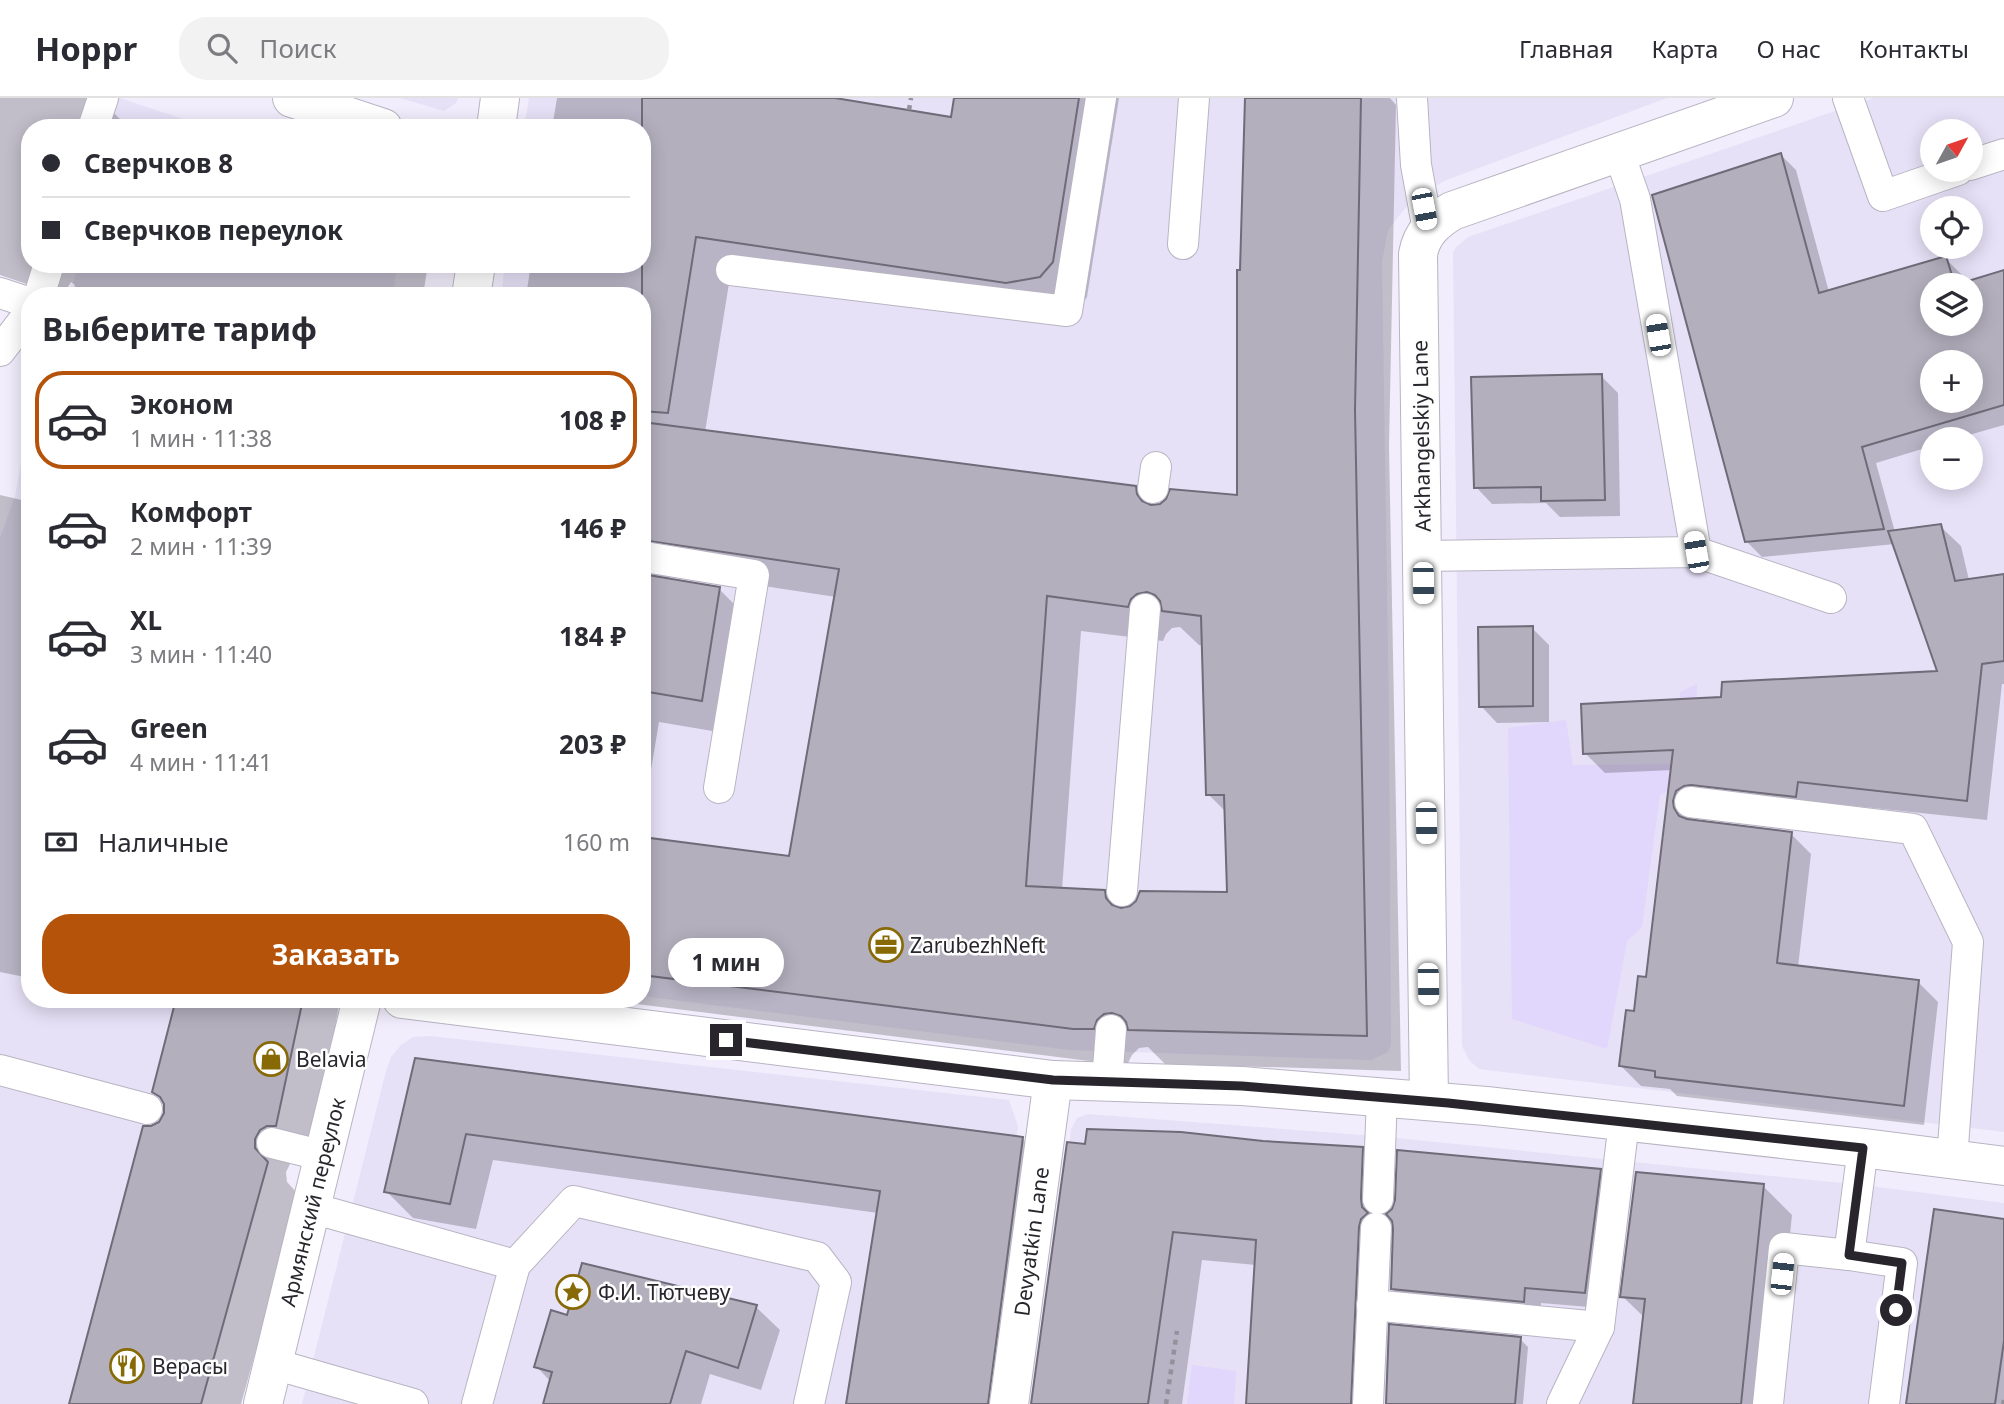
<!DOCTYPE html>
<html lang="ru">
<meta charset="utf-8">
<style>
body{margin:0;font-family:"Noto Sans",sans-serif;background:#f2f2f3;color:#2b2b33;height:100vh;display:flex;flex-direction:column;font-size:26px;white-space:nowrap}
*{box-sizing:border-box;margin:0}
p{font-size:23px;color:#7c7c81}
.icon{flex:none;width:38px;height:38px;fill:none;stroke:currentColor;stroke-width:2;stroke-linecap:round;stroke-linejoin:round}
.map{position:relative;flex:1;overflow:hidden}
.side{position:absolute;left:21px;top:189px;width:630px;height:721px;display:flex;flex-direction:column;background:#fff;border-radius:28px;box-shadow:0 4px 18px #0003}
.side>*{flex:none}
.top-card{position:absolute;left:21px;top:21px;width:630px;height:154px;border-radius:28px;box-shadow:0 4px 18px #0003;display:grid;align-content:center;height:154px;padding:0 21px;background:#fff}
.needle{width:46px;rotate:50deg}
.buttons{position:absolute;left:1920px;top:21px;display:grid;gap:14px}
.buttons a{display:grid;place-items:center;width:63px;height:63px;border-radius:50%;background:#fff;box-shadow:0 4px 18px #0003;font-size:35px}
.end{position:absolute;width:32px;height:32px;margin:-16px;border:9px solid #28262c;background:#fff;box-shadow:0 0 0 4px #fff}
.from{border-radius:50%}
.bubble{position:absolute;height:49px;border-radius:24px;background:#fff;box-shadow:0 4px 18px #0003;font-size:23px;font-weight:700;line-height:49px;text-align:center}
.car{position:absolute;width:21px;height:42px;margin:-21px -10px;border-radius:9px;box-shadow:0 0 5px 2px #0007;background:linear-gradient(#fff 24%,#345 0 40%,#fff 0 76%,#345 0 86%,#fff 0)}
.top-card b{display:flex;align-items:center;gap:24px;height:66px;font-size:26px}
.top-card b+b{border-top:2px solid #e1e1e2}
.top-card i{width:18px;height:18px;background:#2b2b33}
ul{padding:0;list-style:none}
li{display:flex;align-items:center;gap:21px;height:98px;margin:0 14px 10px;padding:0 7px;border:4px solid transparent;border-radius:28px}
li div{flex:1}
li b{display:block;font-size:26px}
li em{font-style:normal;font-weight:700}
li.on{border-color:#b45309}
li>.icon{width:63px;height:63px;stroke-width:1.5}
h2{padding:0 21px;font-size:32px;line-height:84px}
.pay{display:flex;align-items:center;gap:18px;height:77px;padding:0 21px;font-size:26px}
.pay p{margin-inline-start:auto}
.action{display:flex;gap:14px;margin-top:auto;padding:14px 21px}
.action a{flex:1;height:80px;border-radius:28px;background:#b45309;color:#fff;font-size:28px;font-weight:700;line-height:80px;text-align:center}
header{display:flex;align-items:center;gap:42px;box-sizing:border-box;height:98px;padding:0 35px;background:#fff;border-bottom:2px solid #e1e1e2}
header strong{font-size:33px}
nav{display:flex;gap:38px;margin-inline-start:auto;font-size:24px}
.search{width:490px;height:63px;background:#f2f2f3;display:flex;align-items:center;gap:18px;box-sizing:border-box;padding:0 24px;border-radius:28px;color:#7c7c81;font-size:26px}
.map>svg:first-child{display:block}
.built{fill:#e7e1f7;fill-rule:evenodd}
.green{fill:#e1d6fb}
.shadow{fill:#0003;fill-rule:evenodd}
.building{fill:#b3afbd;stroke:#6f6b78;stroke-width:2;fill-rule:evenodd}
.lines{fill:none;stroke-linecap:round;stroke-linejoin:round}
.lane-casing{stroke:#b8b4c2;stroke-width:32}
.street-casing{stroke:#b8b4c2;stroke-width:40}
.path{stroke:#95919c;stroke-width:4.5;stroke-dasharray:5 5;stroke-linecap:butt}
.lane{stroke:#fff;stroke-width:30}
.street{stroke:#fff;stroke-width:38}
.route{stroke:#28262c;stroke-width:9}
.labels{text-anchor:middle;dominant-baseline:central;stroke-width:5;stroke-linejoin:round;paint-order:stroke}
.street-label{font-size:21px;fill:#28262c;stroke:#fdfdfd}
.poi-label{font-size:21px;fill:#28262c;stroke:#fdfdfd;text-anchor:start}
</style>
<header>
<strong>Hoppr</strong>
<div class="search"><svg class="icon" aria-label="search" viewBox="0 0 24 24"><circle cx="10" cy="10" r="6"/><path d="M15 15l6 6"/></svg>Поиск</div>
<nav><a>Главная</a><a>Карта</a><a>О нас</a><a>Контакты</a></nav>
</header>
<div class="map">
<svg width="2004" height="1306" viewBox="0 0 2004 1306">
<rect width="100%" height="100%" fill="#f2edfc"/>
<g class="built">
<path d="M 113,0 L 120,0 L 210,30 L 106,30 Z"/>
<path d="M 400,0 L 458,0 L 456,5 L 444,13 Z"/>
<path d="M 529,0 L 1667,0 L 1444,83 L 1411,103 L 1388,132 L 1382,164 L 1389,619 L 1391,946 L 1388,954 L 1371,962 L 1070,952 L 642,898 L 642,198 L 501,198 L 505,166 L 642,166 L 642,30 L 524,30 Z"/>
<path d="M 1873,0 L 2004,0 L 2004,1034 L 1479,971 L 1469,962 L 1462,948 L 1453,155 L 1456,149 L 1468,139 ZM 1932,33 L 1970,33 L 1970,72 L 1932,72 ZM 1932,110 L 1970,110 L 1970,149 L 1932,149 ZM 1932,187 L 1970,187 L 1970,226 L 1932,226 ZM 1932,264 L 1970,264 L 1970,303 L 1932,303 ZM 1932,341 L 1970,341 L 1970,380 L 1932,380 Z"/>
<path d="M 77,166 L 397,166 L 393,198 L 71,198 Z"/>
<path d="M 30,316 L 30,901 L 303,901 L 268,1064 L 201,1306 L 0,1306 L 0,440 L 15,398 Z"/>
<path d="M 430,938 L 1009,1002 L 1018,1028 L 982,1306 L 302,1306 L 386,973 L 391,959 L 401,947 L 413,939 Z"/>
<path d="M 1088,1016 L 1376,1038 L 1862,1087 L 2004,1105 L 2004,1306 L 1033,1306 L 1071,1031 L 1077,1020 Z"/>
</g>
<g class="green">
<path d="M 1697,586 L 1695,677 L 1660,697 L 1642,829 L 1627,843 L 1607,951 L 1512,921 L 1508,630 L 1566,622 L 1573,667 L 1676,666 L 1680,594 Z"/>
<path d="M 1192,1267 L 1236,1273 L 1234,1306 L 1187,1306 Z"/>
</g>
<g class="shadow">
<path d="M 0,0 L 98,0 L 121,22 L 118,30 L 30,30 L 30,166 L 428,166 L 423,198 L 73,198 L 75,187 L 71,184 L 62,198 L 0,177 Z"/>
<path d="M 557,0 L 824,0 L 952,21 L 955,0 L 1119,0 L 1087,199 L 1076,214 L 731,173 L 705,334 L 1135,389 L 1154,409 L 1239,399 L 1247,0 L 1390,0 L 1396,7 L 1389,348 L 1401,973 L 1165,966 L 1148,949 L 1139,950 L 1132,957 L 1128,965 L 1105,965 L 597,901 L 642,901 L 642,741 L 790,760 L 836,499 L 684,476 L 674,477 L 667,482 L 719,491 L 754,526 L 736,637 L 659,624 L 642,725 L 642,198 L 526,198 L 531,166 L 642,166 L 642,30 L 552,30 ZM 1180,529 L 1199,547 L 1204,548 L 1208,696 L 1227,715 L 1229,796 L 1122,812 L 1104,794 L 1062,792 L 1081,533 L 1163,543 L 1166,536 L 1172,530 Z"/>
<path d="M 1781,57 L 1796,72 L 1829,194 L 1945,160 L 1961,176 L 1964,186 L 2004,174 L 2004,327 L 1955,341 L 1932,341 L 1932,348 L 1876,365 L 1895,434 L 1940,428 L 1961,448 L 1969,482 L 2004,478 L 2004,586 L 2002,586 L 1987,722 L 1817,704 L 1816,718 L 1695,714 L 1692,724 L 1791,736 L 1811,756 L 1798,869 L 1918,884 L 1938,904 L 1924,1027 L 1677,998 L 1670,991 L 1641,988 L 1621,968 L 1635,915 L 1648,881 L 1673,672 L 1605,675 L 1585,655 L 1722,600 L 1939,575 L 1895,446 L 1762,459 L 1746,443 ZM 1932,187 L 1970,187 L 1970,226 L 1932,226 ZM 1932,264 L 1970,264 L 1970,303 L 1932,303 Z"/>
<path d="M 1601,278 L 1618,295 L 1620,418 L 1560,419 L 1546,405 L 1492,406 L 1476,389 Z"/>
<path d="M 0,397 L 30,404 L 30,880 L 0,874 Z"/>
<path d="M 1532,530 L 1549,547 L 1549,624 L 1497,625 L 1481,608 Z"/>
<path d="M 135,901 L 340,901 L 329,963 L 307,1059 L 291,1064 L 286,1074 L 287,1084 L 299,1097 L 241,1306 L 71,1306 L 153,1029 L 161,1024 L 165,1017 L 165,1005 L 154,994 L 176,910 Z"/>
<path d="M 417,962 L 1022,1041 L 1049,1067 L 1010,1306 L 848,1306 L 878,1115 L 493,1062 L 476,1131 L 413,1120 L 386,1093 Z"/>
<path d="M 1263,1045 L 1362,1051 L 1391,1080 L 1390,1116 L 1600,1073 L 1616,1089 L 1601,1210 L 1541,1205 L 1540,1219 L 1409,1207 L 1393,1191 L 1395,1146 L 1390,1151 L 1381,1306 L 1248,1306 L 1256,1167 L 1202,1162 L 1182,1306 L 1051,1306 L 1068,1046 ZM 1390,1117 L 1395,1131 L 1395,1144 L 1389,1131 Z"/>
<path d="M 1763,1088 L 1792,1117 L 1773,1306 L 1635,1306 L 1645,1220 L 1622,1198 Z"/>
<path d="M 2004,1123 L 2004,1306 L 1908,1306 Z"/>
<path d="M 756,1209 L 780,1232 L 761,1292 L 710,1276 L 701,1306 L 544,1306 L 551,1284 L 536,1268 L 568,1219 Z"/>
<path d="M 1520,1241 L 1528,1249 L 1523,1306 L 1386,1306 Z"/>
</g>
<g class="building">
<path d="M 642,0 L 835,0 L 951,19 L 954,0 L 1079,0 L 1053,164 L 1040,179 L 1006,185 L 696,139 L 668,315 L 642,313 Z"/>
<path d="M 1245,0 L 1361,0 L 1355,312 L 1367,938 L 1128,932 L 1126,924 L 1121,918 L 1112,915 L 1104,916 L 1097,922 L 1094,931 L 1073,931 L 642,877 L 642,739 L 789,758 L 839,471 L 642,442 L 642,324 L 1136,388 L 1137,396 L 1142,403 L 1151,407 L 1160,406 L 1166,401 L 1170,391 L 1237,397 L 1237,172 L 1240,172 ZM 1147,494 L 1155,497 L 1160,503 L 1162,513 L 1201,518 L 1206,697 L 1224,697 L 1227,794 L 1140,793 L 1136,803 L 1130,808 L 1121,810 L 1112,807 L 1106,800 L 1105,792 L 1026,788 L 1047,498 L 1128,509 L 1131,501 L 1137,496 Z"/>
<path d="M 1781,55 L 1819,195 L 1946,158 L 1955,187 L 2004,172 L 2004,307 L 1862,349 L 1884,431 L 1745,444 L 1652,97 ZM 1932,187 L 1970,187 L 1970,226 L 1932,226 ZM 1932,264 L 1970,264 L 1970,303 L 1932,303 Z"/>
<path d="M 1602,276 L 1605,402 L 1541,403 L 1541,389 L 1474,390 L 1471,279 Z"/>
<path d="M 1941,426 L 1955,483 L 2004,476 L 2004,563 L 1982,566 L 1967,703 L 1798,684 L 1796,699 L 1691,687 L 1684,688 L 1676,693 L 1673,703 L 1674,710 L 1679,718 L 1687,721 L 1792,734 L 1777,865 L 1919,882 L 1904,1008 L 1655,979 L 1655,973 L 1619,968 L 1626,912 L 1634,913 L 1638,878 L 1646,879 L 1673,652 L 1583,656 L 1581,606 L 1721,599 L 1722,584 L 1937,573 L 1888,433 Z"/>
<path d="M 642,476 L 720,489 L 702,603 L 642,593 Z"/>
<path d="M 1533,528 L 1533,608 L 1479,609 L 1478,529 Z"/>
<path d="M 176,901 L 303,901 L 276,1028 L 267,1028 L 260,1032 L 255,1041 L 255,1050 L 268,1064 L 201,1306 L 69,1306 L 143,1028 L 151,1028 L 159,1024 L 164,1015 L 164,1006 L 160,999 L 152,994 Z"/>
<path d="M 415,960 L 1023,1039 L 988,1306 L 846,1306 L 880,1093 L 466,1036 L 450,1106 L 384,1094 Z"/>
<path d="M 1087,1031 L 1181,1034 L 1263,1043 L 1363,1049 L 1361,1100 L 1362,1109 L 1368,1115 L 1361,1121 L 1359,1129 L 1351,1306 L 1246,1306 L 1256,1142 L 1173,1134 L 1148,1306 L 1031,1306 L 1067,1044 L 1085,1046 Z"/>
<path d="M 1397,1052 L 1601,1071 L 1585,1195 L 1525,1190 L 1524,1204 L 1391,1191 L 1393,1131 L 1392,1123 L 1386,1116 L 1392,1111 L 1395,1102 Z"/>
<path d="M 1636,1074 L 1764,1086 L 1741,1306 L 1633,1306 L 1645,1201 L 1620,1199 Z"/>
<path d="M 1934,1111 L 2004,1121 L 2004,1243 L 1995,1306 L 1906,1306 Z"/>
<path d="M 582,1165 L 757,1207 L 738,1270 L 686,1253 L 670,1306 L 543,1306 L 552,1274 L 534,1269 L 551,1212 L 567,1217 Z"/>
<path d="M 1389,1226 L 1521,1239 L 1515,1306 L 1386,1306 Z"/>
</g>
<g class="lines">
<g class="lane-casing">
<g id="lane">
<path d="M 1412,0 L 1416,67 L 1428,132"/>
<path d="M 1848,0 L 1883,98 L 1958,72"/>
<path d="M 93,30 L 103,0"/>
<path d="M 1619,55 L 1635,101 L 1696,454"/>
<path d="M 1970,67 L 2004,56"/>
<path d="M 1183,146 L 1194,0"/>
<path d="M 731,172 L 1067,213 L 1101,0"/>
<path d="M 0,195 L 30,205"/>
<path d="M 39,198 L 49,166"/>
<path d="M 0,253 L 30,214"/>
<path d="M 1153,390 L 1156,369"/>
<path d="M 1422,458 L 1696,454 L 1831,500"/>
<path d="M 645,459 L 754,477 L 719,690"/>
<path d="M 1690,704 L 1913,731 L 1968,844 L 1952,1062"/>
<path d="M 1122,793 L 1145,511"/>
<path d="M 0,972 L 147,1011"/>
<path d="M 1107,984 L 1111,932"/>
<path d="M 272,1045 L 324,1058"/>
<path d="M 1863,1050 L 1849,1157 L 1902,1165 L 1884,1306"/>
<path d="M 1378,1101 L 1382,999"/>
<path d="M 312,1110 L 515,1167"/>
<path d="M 1372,1207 L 1599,1229 L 1624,1024"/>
<path d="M 274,1266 L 413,1306"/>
<path d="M 477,1306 L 515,1167 L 574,1103 L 817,1159 L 836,1184 L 809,1306"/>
<path d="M 1368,1306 L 1376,1130"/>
<path d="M 1562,1306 L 1599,1229"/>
<path d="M 1768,1306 L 1784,1150 L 1849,1157"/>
</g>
</g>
<g class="street-casing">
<g id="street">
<path d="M 292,0 L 383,30"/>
<path d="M 496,30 L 500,0"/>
<path d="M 471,198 L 476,166"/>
<path d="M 402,901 L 1053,982 L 1242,988 L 1486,1008 L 1863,1050 L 2004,1068"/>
<path d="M 1429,1003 L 1418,156 C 1422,135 1434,124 1452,113 L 1774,0"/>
<path id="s1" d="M 263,1306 L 362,901"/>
<path id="s2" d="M 1009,1306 L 1053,982"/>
</g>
</g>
<g class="path">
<path d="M 909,12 L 911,0"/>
<path d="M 1166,1306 L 1177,1233"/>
<path d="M 2003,1306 L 2004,1302"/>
</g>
<use href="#lane" class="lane"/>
<use href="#street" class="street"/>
</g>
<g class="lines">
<path class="route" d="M 726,942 L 1053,982 L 1242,988 L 1448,1005 L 1863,1050 L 1849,1157 L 1902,1165 L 1896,1212"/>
</g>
<defs>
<g id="office-ring" transform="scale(1.75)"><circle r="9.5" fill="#fdfdfd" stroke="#876a06" stroke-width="1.5"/><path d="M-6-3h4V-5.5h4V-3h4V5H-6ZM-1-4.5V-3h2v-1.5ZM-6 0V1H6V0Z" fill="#876a06"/></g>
<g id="shop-ring" transform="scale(1.75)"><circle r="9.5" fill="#fdfdfd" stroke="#876a06" stroke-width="1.5"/><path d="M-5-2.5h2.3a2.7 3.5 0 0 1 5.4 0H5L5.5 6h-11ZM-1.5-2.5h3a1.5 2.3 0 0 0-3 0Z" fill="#876a06"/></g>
<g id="sight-ring" transform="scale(1.75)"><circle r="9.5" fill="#fdfdfd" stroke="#876a06" stroke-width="1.5"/><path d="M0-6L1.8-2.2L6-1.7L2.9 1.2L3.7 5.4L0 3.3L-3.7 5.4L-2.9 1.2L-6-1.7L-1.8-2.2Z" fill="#876a06"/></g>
<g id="restaurant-ring" transform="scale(1.75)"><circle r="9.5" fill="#fdfdfd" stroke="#876a06" stroke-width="1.5"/><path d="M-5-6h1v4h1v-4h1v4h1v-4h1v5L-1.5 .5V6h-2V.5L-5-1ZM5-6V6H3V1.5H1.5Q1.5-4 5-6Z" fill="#876a06"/></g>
</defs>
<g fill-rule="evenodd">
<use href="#office-ring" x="886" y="847"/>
<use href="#shop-ring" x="271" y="961"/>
<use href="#sight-ring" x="573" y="1194"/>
<use href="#restaurant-ring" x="127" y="1268"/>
</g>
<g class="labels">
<g class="street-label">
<text transform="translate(1421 338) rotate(-91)">Arkhangelskiy Lane</text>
<text stroke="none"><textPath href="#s1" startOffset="208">Армянский переулок</textPath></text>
<text stroke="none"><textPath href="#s2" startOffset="164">Devyatkin Lane</textPath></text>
</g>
<g class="poi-label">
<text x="910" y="847">ZarubezhNeft</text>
<text x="296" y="961">Belavia</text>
<text x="598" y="1194">Ф.И. Тютчеву</text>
<text x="152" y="1268">Верасы</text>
</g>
</g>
</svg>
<div class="buttons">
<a><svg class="needle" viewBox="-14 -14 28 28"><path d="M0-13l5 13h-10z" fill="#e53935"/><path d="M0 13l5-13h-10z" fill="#7c7c81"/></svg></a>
<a><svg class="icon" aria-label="locate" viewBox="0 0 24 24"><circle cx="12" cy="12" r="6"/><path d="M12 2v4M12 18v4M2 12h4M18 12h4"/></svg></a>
<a><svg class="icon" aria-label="layers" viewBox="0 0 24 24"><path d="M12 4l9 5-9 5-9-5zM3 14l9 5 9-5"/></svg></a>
<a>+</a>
<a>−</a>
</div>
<i class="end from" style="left:1896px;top:1212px"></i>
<i class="end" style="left:726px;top:942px"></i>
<div class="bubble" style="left:668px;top:840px;width:116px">1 мин</div>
<i class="car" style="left:1424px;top:111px;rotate:169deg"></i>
<i class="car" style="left:1658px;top:237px;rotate:350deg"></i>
<i class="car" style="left:1696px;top:454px;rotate:350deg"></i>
<i class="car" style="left:1423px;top:485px;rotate:179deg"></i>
<i class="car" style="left:1426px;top:725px;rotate:179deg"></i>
<i class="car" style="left:1428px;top:886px;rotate:179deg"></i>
<i class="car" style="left:1782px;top:1176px;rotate:6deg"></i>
<div class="top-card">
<b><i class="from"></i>Сверчков 8</b>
<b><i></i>Сверчков переулок</b>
</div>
<section class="side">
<h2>Выберите тариф</h2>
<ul>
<li class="on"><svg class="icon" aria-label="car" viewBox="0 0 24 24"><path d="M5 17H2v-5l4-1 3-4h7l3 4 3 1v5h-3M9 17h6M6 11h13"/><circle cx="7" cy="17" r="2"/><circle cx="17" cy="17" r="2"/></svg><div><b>Эконом</b><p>1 мин · 11:38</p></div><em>108 ₽</em></li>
<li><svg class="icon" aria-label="car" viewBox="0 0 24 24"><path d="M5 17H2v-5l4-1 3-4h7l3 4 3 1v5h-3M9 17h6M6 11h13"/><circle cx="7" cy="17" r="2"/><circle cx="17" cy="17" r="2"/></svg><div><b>Комфорт</b><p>2 мин · 11:39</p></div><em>146 ₽</em></li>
<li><svg class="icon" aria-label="car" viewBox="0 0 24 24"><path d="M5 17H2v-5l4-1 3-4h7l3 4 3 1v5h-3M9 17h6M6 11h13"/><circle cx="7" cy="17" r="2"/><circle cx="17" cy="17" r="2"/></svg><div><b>XL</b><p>3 мин · 11:40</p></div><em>184 ₽</em></li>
<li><svg class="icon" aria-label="car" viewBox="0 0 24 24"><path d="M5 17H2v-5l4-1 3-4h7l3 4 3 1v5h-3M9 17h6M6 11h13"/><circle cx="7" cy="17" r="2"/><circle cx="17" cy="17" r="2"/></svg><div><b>Green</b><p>4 мин · 11:41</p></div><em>203 ₽</em></li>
</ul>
<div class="pay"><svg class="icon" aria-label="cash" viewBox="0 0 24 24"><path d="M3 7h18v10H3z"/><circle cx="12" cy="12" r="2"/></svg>Наличные<p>160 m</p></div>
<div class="action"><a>Заказать</a></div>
</section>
</div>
